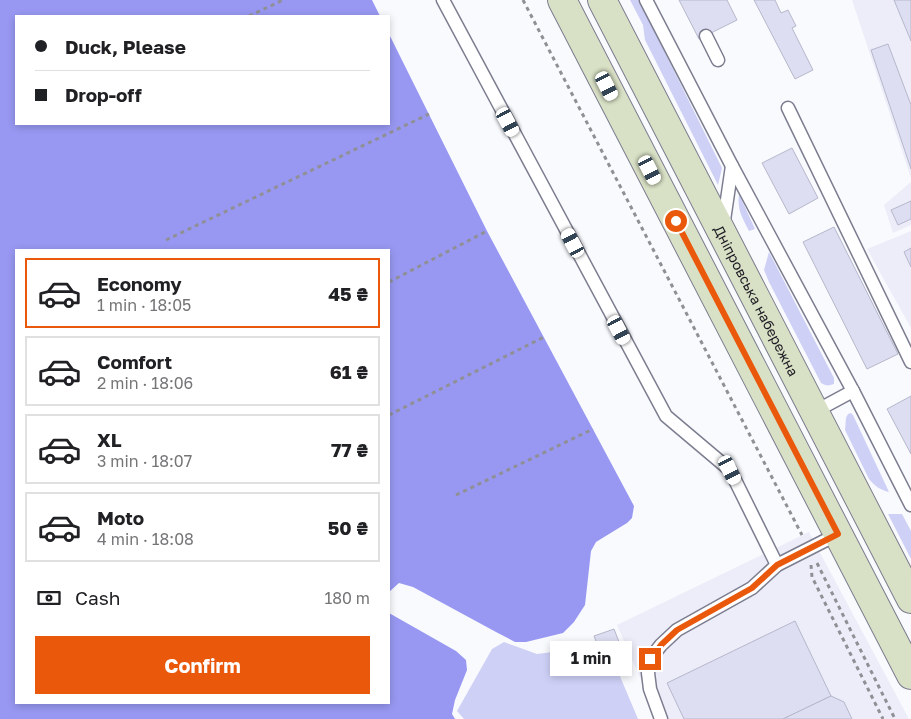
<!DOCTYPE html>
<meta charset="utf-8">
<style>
body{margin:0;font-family:"Golos Text",sans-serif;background:#f2f2f2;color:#202124;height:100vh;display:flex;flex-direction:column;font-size:19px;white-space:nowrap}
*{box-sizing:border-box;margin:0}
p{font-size:16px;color:#757577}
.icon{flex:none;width:28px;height:28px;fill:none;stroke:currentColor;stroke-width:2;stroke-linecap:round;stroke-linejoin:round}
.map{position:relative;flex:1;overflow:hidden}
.panel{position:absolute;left:15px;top:249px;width:375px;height:455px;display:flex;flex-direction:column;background:#fff;border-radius:0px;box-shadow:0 2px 8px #0003}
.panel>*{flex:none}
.top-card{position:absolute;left:15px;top:15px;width:375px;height:110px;border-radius:0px;box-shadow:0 2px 8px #0003;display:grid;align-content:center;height:110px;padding:0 20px;background:#fff}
.end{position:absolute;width:22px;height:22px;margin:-11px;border:6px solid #ea580c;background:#fff;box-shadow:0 0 0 2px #fff}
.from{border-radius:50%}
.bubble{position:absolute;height:35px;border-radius:0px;background:#fff;box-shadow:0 2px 8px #0003;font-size:16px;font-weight:700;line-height:35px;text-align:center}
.car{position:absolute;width:15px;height:30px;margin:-15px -8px;border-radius:6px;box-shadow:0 0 4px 1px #0007;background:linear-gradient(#fff 24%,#345 0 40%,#fff 0 76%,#345 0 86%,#fff 0)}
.top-card b{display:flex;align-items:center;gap:18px;height:48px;font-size:19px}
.top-card b+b{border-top:1px solid #e0e0e0}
.top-card i{width:12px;height:12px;background:#202124}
ul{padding:9px 0 0;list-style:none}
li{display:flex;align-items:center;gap:15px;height:70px;margin:0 10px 8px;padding:0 10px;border:2px solid #e0e0e0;border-radius:0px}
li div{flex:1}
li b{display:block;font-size:19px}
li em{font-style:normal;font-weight:700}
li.on{border-color:#ea580c}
li>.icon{width:45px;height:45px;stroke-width:1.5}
.pay{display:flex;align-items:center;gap:12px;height:55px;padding:0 20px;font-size:19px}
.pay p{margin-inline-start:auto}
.primary-button{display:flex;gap:10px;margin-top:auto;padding:10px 20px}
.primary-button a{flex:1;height:58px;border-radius:0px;background:#ea580c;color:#fff;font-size:20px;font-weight:700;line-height:58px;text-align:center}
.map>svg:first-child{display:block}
.built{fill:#ecedf8}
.green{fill:#ced0f6}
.water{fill:#9898f2}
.building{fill:#dddef1;stroke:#b6b7cb}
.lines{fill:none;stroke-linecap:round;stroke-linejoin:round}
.lane-casing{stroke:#7c7d8f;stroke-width:15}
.secondary-casing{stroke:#7c7d8f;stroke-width:30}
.path{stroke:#8f8f95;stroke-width:3;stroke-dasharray:4 4;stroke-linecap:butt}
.lane{stroke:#fff;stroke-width:12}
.secondary{stroke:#d8e0c5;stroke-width:28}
.route{stroke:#ea580c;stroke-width:6}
.labels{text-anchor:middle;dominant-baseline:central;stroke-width:4;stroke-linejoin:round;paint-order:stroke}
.street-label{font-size:14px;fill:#1a1a22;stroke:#fff}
</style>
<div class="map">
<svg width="911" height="719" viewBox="0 0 911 719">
<rect width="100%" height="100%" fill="#f9fafe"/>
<g class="built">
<path d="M 852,0 L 911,0 L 911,178 Z"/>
<path d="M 911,182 L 911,225 L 893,233 L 884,205 Z"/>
<path d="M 911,231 L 911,328 L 867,249 Z"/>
<path d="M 809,532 L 909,719 L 658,719 L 617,625 Z"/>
</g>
<g class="green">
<path d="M 630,0 L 639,0 L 722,168 L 718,185 L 645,40 L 643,25 Z"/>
<path d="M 739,194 L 755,229 L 749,231 C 742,217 737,210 739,194 Z"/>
<path d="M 769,252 L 834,378 L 834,384 C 828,386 826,386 821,383 L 769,282 L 764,270 Z"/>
<path d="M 851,413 L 853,415 L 889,492 C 880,490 875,486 869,479 L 845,430 L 846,418 L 848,414 Z"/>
<path d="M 888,514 L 902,514 L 911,531 L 911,559 Z"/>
<path d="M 504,642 L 537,654 L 590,647 L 611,655 L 638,719 L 464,719 L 457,711 L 492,649 Z"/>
</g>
<path class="water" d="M 0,0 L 372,0 L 380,16 L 16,16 L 16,124 L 389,124 L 389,34 L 487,231 L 634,506 L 632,518 L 627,523 L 596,542 L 591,551 L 585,605 L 574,622 L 563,633 L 526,642 L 515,642 L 496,632 L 413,587 L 399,583 L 389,592 L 389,250 L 16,250 L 16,702 L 389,702 L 389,613 L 456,651 L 466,660 L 467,670 L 455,700 L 452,714 L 455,719 L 0,719 Z"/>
<g class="building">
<path d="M 679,0 L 727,0 L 737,20 L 699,39 Z"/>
<path d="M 754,0 L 775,0 L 781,13 L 788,10 L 796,26 L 792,28 L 813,70 L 795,79 Z"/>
<path d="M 894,0 L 911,0 L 911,41 Z"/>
<path d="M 888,44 L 911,105 L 911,169 L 871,50 Z"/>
<path d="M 792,148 L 818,198 L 789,214 L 762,163 Z"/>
<path d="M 911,201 L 911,219 L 898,225 L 891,210 Z"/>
<path d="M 834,227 L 898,354 L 867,369 L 803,242 Z"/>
<path d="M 911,248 L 911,267 L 904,252 Z"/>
<path d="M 911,396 L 911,454 L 887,409 Z"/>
<path d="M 795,621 L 831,696 L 783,719 L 684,719 L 667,683 Z"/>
<path d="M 614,629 L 619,642 L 599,649 L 594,636 Z"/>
<path d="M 831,696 L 844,702 L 852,719 L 783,719 Z"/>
</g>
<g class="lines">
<g class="lane-casing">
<g id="lane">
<path d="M 443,0 L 666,416 L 730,470 L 777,565"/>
<path d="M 646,0 L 732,166 L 853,391 L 911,505"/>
<path d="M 706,36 L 718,60"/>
<path d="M 788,108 L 911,362"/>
<path d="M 723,227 L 732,166"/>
<path d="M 814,412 L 853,391"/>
<path d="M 661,719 L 650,689 L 648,673 L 650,659 L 661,645 L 677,630 L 752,588 L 777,565 L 838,534"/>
</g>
</g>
<g class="secondary-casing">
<g id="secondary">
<path d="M 562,0 L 911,675"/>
<path id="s1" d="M 602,0 L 911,599"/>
</g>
</g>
<g class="path">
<path d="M 523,0 L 802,535"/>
<path d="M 249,16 L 283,0"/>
<path d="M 166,240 L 429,114"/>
<path d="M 389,282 L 487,231"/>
<path d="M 389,415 L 544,337"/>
<path d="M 456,495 L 593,429"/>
<path d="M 817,563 L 895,719"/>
<path d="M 811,565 L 812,577 L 883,719"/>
</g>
<use href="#lane" class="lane"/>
<use href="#secondary" class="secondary"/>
</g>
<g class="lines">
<path class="route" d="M 650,659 L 661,645 L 677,630 L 752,588 L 777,565 L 838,534 L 676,221"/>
</g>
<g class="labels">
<g class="street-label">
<text stroke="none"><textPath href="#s1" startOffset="338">Дніпровська набережна</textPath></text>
</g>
</g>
</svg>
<i class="end from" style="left:676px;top:221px"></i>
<i class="end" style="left:650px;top:659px"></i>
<div class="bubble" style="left:550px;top:641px;width:82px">1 min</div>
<i class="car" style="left:607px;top:86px;rotate:153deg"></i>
<i class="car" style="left:508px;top:122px;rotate:152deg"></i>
<i class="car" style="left:650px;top:170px;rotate:153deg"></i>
<i class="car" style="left:573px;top:243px;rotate:332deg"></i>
<i class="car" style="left:619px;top:330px;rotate:152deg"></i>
<i class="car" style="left:730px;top:470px;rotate:153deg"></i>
<div class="top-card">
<b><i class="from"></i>Duck, Please</b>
<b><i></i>Drop-off</b>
</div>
<section class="panel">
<ul>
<li class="on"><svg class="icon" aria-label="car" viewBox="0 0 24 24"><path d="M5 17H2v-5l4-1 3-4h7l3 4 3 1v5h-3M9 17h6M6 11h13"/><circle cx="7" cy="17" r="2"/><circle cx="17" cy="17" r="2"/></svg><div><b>Economy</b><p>1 min · 18:05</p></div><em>45 ₴</em></li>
<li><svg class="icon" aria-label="car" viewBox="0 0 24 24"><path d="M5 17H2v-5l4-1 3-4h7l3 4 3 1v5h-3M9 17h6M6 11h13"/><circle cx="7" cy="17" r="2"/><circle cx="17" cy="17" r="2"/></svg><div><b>Comfort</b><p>2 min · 18:06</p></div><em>61 ₴</em></li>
<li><svg class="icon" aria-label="car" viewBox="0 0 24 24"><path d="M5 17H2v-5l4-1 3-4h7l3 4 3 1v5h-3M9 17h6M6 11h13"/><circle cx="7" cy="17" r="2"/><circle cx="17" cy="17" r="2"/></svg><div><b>XL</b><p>3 min · 18:07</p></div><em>77 ₴</em></li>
<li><svg class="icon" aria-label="car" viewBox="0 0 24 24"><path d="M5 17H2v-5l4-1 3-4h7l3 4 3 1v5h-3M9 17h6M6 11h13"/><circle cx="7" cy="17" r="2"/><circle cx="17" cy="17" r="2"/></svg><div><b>Moto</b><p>4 min · 18:08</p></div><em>50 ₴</em></li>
</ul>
<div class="pay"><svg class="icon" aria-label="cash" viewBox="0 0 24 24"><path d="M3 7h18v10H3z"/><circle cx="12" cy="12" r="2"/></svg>Cash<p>180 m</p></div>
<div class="primary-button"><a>Confirm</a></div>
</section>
</div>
